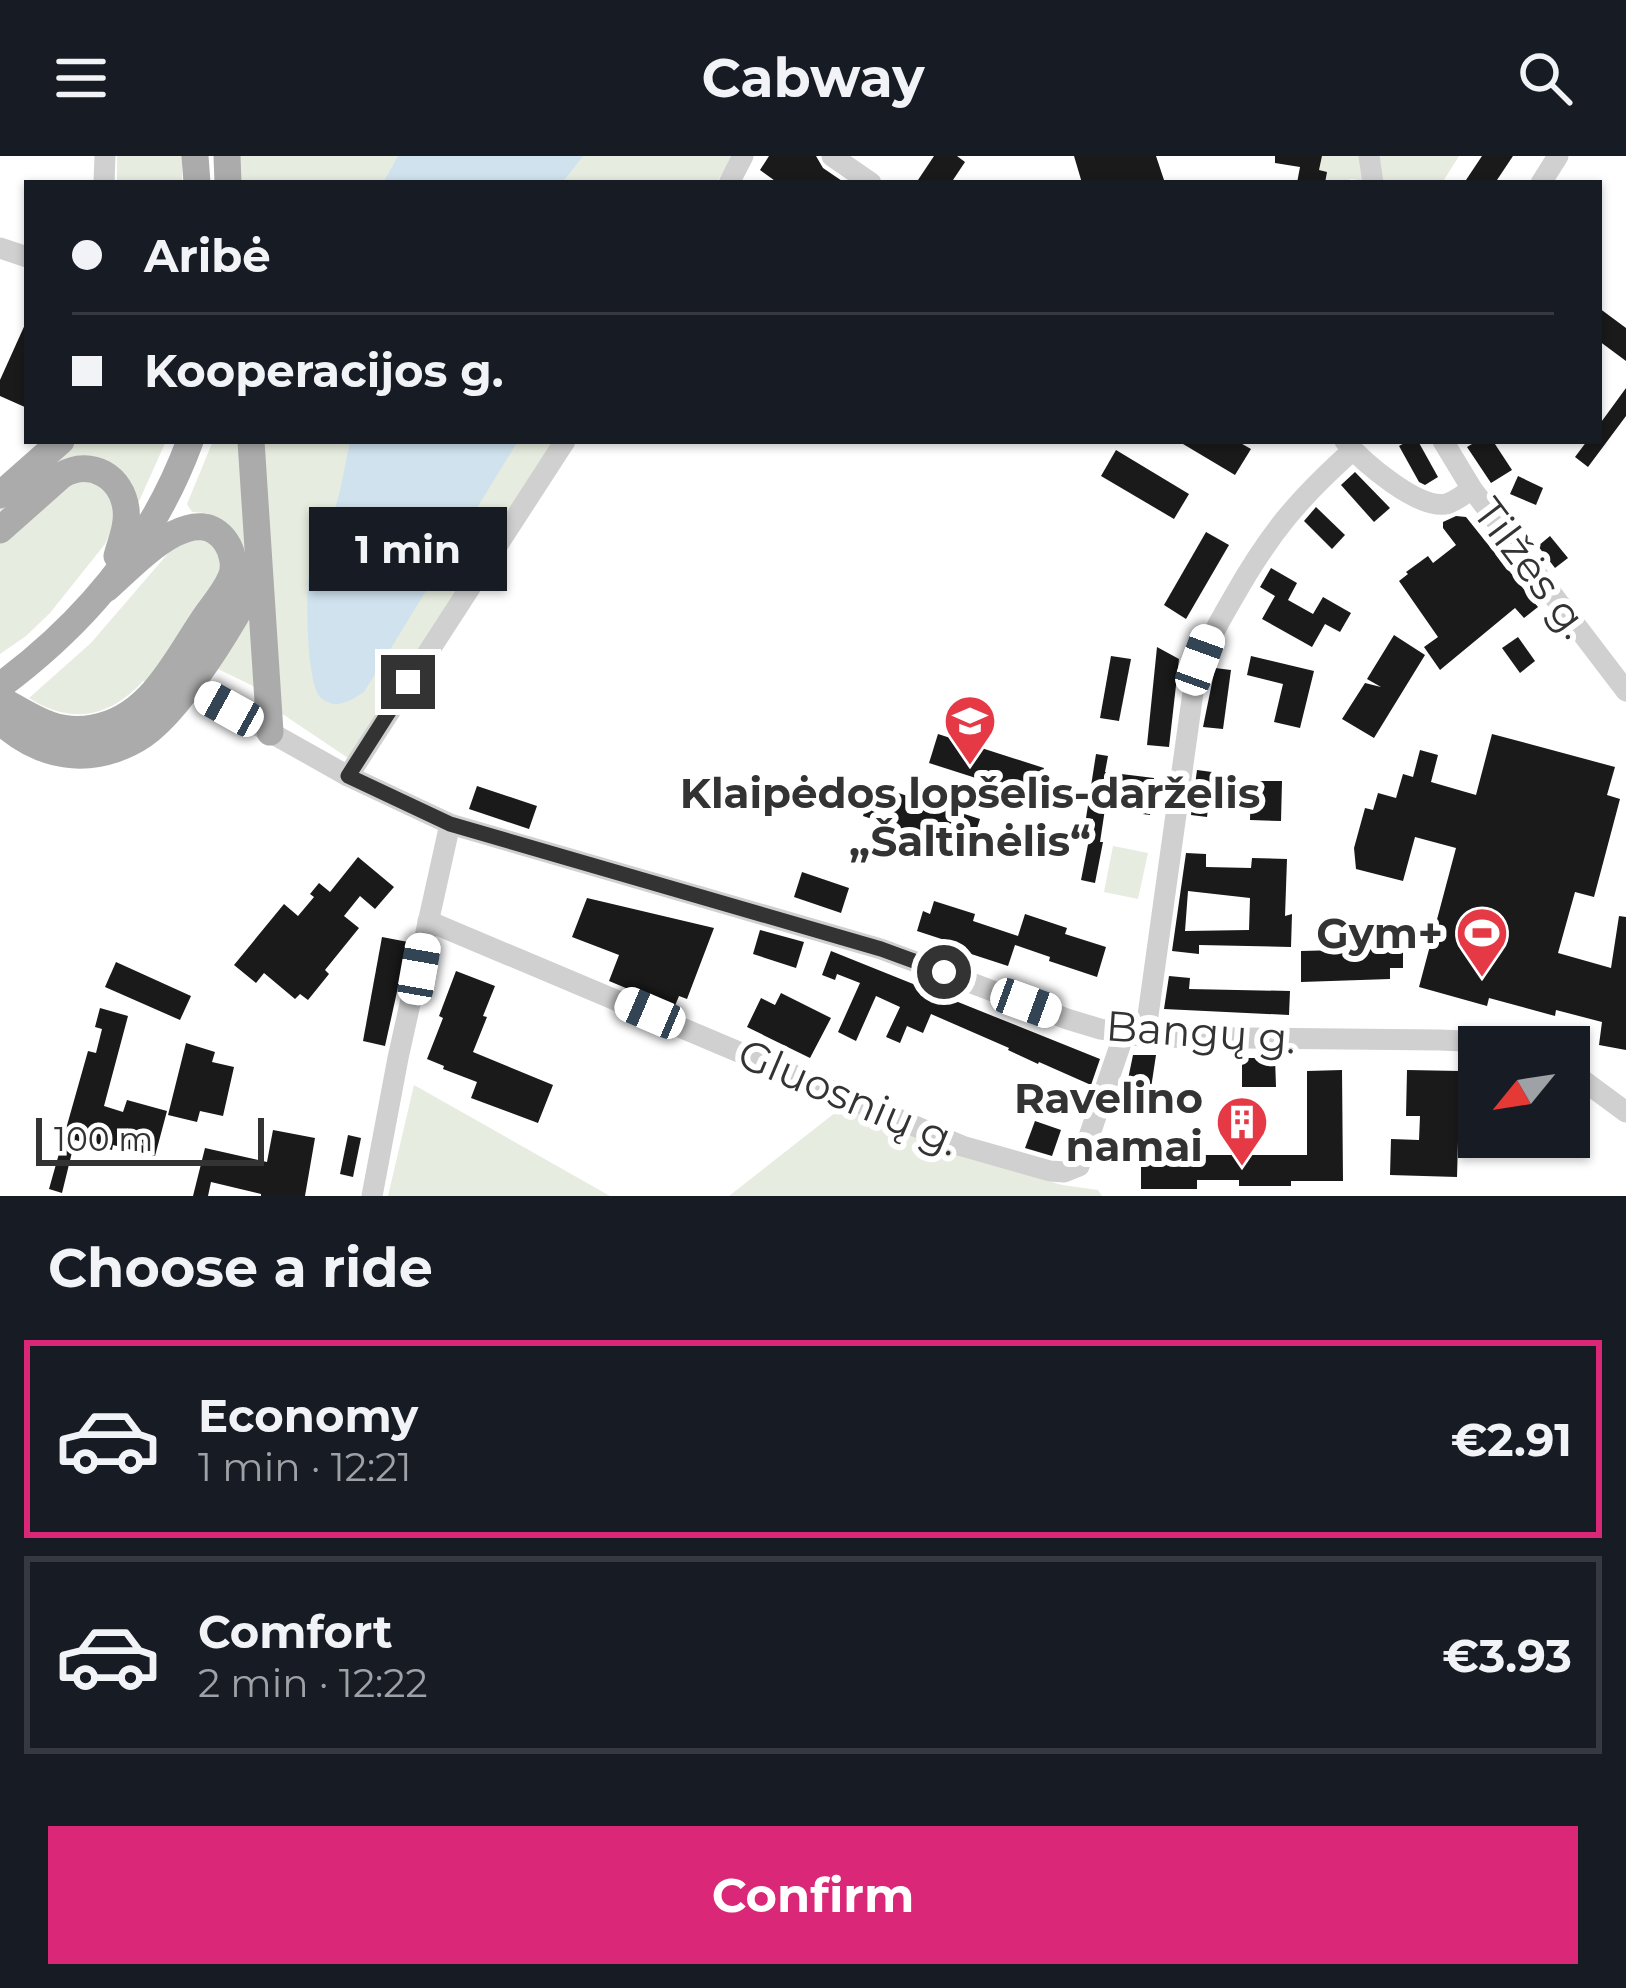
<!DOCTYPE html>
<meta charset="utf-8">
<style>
body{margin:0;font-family:Montserrat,sans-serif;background:#20242c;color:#f1f3f6;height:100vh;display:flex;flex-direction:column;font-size:45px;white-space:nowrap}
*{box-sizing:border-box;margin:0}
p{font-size:39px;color:#9ea1a6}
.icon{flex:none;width:66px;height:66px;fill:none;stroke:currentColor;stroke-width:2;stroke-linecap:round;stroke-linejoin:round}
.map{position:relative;height:1040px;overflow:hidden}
.drawer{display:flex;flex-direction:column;background:#171b24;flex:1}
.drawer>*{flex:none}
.top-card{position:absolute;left:24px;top:24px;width:1578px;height:264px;border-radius:0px;box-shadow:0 3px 9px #0004;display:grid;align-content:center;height:264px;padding:0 48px;background:#171b24}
.needle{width:78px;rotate:240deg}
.tools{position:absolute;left:1458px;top:870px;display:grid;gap:24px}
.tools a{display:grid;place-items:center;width:132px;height:132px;border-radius:0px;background:#171b24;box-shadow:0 3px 9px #0004;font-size:60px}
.scale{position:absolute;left:36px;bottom:30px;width:228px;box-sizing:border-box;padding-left:12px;border:6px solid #333;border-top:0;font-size:33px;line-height:42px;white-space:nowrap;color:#333;-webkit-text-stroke:9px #fff;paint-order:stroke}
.end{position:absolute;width:54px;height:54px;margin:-27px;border:15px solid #333;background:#fff;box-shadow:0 0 0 6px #fff}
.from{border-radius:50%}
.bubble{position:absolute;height:84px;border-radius:0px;background:#171b24;box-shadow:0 3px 9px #0004;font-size:39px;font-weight:700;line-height:84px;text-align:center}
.car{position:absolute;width:36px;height:72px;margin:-36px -18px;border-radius:15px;box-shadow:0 0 9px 3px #0007;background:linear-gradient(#fff 24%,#345 0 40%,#fff 0 76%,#345 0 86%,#fff 0)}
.top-card b{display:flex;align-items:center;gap:42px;height:114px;font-size:45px}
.top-card b+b{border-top:3px solid #363941}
.top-card i{width:30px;height:30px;background:#f1f3f6}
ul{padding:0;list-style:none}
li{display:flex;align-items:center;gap:36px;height:198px;margin:0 24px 18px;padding:0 24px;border:6px solid #363941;border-radius:0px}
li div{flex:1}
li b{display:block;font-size:45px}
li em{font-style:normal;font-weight:700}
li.on{border-color:#db2777}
li>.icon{width:108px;height:108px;stroke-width:1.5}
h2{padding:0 48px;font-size:54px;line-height:144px}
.cta{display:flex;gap:24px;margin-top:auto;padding:24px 48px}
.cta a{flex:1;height:138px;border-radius:0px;background:#db2777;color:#fff;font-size:48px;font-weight:700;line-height:138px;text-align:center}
header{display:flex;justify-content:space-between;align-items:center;height:156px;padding:0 48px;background:#171b24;font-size:54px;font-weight:700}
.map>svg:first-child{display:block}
.green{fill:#e6ecdf}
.water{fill:#cfe2ee}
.building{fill:#1a1a1a;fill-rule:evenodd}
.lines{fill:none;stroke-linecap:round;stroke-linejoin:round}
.minor{stroke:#d0d0d0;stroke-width:21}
.major{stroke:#ababab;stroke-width:27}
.route{stroke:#333;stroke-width:15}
.labels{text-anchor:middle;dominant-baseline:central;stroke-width:12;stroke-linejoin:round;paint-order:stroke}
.street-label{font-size:42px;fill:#333;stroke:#fff}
.poi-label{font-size:42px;font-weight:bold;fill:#333;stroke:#fff;text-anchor:end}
</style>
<header><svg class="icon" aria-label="menu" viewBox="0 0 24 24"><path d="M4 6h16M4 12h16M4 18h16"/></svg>Cabway<svg class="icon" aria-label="search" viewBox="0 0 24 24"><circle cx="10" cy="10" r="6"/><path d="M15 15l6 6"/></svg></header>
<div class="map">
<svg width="1626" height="1040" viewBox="0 0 1626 1040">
<rect width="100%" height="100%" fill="#fff"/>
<g class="green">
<rect x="117" y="0" width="65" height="27"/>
<path d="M 235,0 L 733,0 L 716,27 L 237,27 Z"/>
<path d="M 1322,0 L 1364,0 L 1365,25 L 1351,23 L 1346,27 L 1325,27 L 1319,14 Z"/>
<path d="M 1376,0 L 1459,0 L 1442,27 L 1384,27 Z"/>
<path d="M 72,285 L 166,285 L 136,352 L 106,309 L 0,361 L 0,351 Z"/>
<path d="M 213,285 L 239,285 L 246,389 L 233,436 L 223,367 L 207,357 L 192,356 L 187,348 Z"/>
<path d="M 257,285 L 555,285 L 348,602 L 281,557 Z"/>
<path d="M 74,321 L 110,333 L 115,366 L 105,388 L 50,457 L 26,480 L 0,498 L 0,386 Z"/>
<path d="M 206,377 L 227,411 L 149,527 L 143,525 C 109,562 71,569 29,542 L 91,487 L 177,387 Z"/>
<path d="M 249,458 L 257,532 L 216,512 Z"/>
<path d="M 1113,690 L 1148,697 L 1138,743 L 1104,736 Z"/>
<path d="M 414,929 L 610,1040 L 388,1040 Z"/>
<path d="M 845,949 L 962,999 L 1062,1029 L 1098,1034 L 1102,1040 L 729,1040 Z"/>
</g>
<g class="water">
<path d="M 398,0 L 583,0 L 562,27 L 383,27 Z"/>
<path d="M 350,285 L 518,285 L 364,536 C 351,544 336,555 321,542 C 306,529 305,433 310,412 C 315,393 326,377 333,359 C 341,336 345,309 350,285 Z"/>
</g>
<g class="building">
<path d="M 769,0 L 816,0 L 823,12 L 845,27 L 778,27 L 760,14 Z"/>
<path d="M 934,0 L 957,0 L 965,6 L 951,27 L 916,27 Z"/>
<path d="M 1074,0 L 1156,0 L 1165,27 L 1082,27 Z"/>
<path d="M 1275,0 L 1322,0 L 1319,14 L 1327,16 L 1325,27 L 1297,27 L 1300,11 L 1275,7 Z"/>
<path d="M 1482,0 L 1513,0 L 1495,27 L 1464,27 Z"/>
<path d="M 1599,152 L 1626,172 L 1626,205 L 1599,185 Z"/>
<path d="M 27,164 L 27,252 L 0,240 L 0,224 Z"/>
<path d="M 1626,232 L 1626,260 L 1588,311 L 1575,301 L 1587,285 L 1599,285 L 1599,269 Z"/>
<path d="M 1178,285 L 1237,285 L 1251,293 L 1235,319 Z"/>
<path d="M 1408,285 L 1418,285 L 1438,321 L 1425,329 L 1419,326 L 1399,290 Z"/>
<path d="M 1477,285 L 1493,285 L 1512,314 L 1491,327 L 1467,291 Z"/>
<path d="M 1116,294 L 1189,338 L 1174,363 L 1101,320 Z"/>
<path d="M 1355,316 L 1390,352 L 1374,366 L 1341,329 Z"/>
<path d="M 1518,320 L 1543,332 L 1536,349 L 1510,338 Z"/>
<path d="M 1316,351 L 1345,379 L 1332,393 L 1304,365 Z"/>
<path d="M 1456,360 L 1466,361 L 1538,451 L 1524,462 L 1515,452 L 1440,514 L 1424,491 L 1438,481 L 1399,425 L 1408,418 L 1406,416 L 1428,400 L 1433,407 L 1456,389 L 1443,372 L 1443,366 Z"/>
<path d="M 1206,376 L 1229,389 L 1186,463 L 1164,449 Z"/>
<path d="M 1550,380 L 1568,402 L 1555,412 L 1538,390 Z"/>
<path d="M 1271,412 L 1297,427 L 1288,444 L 1313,458 L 1323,441 L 1351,457 L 1340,476 L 1325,468 L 1312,491 L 1262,463 L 1275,440 L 1260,431 Z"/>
<path d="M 1394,479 L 1425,499 L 1374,582 L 1342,563 L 1365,527 L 1381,531 L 1367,523 Z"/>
<path d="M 1518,481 L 1535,505 L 1520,517 L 1502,492 Z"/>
<path d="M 1157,491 L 1179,503 L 1169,591 L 1147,589 Z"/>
<path d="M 1111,500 L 1131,503 L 1119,565 L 1100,562 Z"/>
<path d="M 1251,500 L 1314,515 L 1300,572 L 1274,566 L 1283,528 L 1247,519 Z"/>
<path d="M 1215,512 L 1231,514 L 1223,573 L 1203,571 Z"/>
<path d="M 938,578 L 1044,612 L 1035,641 L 929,607 Z"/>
<path d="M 1492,578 L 1615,611 L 1607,639 L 1620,643 L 1594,741 L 1575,736 L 1558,797 L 1611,812 L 1619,760 L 1626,761 L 1626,894 L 1599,889 L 1602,866 L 1556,854 L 1555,860 L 1489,842 L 1487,850 L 1419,831 L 1456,692 L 1415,681 L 1403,725 L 1356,713 L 1354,692 L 1365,652 L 1373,654 L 1378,637 L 1396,642 L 1403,618 L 1413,621 L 1420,594 L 1438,599 L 1431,626 L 1476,639 Z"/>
<path d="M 1096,598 L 1108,600 L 1105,616 L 1154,622 L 1150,659 L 1105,653 L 1100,686 L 1103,686 L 1095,727 L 1081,724 L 1093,663 L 1086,662 Z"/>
<path d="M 1197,614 L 1212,616 L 1207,661 L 1191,659 Z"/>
<path d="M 1251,625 L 1282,625 L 1281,665 L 1250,664 Z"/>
<path d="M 873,629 L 980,663 L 970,695 L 863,660 Z"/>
<path d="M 477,630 L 537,650 L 529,673 L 469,653 Z"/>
<path d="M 1186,697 L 1206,698 L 1206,711 L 1251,712 L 1252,702 L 1287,703 L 1285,760 L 1292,758 L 1291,791 L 1199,789 L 1199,798 L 1172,795 ZM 1188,735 L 1250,742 L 1249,774 L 1185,775 Z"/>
<path d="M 358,701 L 394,731 L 375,753 L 360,740 L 344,760 L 359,772 L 325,814 L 329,818 L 308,844 L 300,838 L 295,843 L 264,817 L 256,827 L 234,809 L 284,748 L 298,760 L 314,741 L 310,738 L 319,727 L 330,736 Z"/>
<path d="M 802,716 L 849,732 L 841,757 L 794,741 Z"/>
<path d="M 587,742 L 714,772 L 687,843 L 679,840 L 674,852 L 609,825 L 619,799 L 572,781 Z"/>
<path d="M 934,745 L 975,758 L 973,765 L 1018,780 L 1025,758 L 1067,772 L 1065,778 L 1106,791 L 1097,821 L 1049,805 L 1050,801 L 1015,789 L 1008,810 L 965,796 L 966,791 L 917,775 L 923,755 L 930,758 Z"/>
<path d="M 760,774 L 804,786 L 796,812 L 753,798 Z"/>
<path d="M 382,781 L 408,786 L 385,890 L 363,885 Z"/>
<path d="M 1378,786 L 1403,786 L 1403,812 L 1390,812 L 1390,823 L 1301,826 L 1301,795 L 1378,793 Z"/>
<path d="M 831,795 L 1100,903 L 1091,929 L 1039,906 L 1038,908 L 1008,894 L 1009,892 L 931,858 L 923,877 L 907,870 L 900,887 L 886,881 L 900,851 L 876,840 L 856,885 L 838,876 L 860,827 L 837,818 L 835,824 L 822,819 Z"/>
<path d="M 116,806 L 191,840 L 180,864 L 105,831 Z"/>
<path d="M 456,815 L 495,830 L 483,860 L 487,861 L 473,896 L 553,929 L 538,967 L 471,942 L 477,926 L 443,913 L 444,910 L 427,903 L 443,862 L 439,860 Z"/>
<path d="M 1169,820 L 1190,822 L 1189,833 L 1290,835 L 1289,859 L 1164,853 Z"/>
<path d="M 781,837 L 831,862 L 810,902 L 747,871 L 761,842 L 775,849 Z"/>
<path d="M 100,852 L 128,860 L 104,950 L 123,956 L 127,944 L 167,955 L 155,1000 L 113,989 L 112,994 L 75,984 L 62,1037 L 49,1033 L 88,895 L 96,897 L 102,873 L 95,871 Z"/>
<path d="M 186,887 L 215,896 L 212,906 L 234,911 L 223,960 L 200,955 L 197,966 L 168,959 Z"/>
<path d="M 1133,899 L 1156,899 L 1151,932 L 1127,928 Z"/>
<path d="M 1242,902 L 1275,902 L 1276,931 L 1242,931 Z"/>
<path d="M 1342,914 L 1343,1025 L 1291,1025 L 1291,1030 L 1239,1030 L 1239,1024 L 1197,1024 L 1197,1033 L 1141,1033 L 1141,999 L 1307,999 L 1307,915 Z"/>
<path d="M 1407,914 L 1460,915 L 1457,1021 L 1390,1019 L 1391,983 L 1419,984 L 1420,960 L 1406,960 Z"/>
<path d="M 1035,965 L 1061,974 L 1052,1000 L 1025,992 Z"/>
<path d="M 273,974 L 315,982 L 305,1040 L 261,1040 L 261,1038 L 211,1026 L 208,1040 L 193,1040 L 205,992 L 267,1006 Z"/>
<path d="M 348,979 L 361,982 L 353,1021 L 340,1018 Z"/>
</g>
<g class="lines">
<g class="minor">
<path d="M 832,0 L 871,27"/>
<path d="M 1369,0 L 1373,27"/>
<path d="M 104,27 L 105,0"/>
<path d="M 729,27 L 743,0"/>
<path d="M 1541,27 L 1558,0"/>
<path d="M 0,92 L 27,101"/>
<path d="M 1345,285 C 1363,306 1417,353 1446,348 C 1455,346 1464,338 1472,333"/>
<path d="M 1443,285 L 1472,333 L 1626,535"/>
<path d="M 177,524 L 348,620 L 450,668 L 881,793 L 1067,863 L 1100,873 L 1145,881 L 1440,884 L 1487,886 L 1511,891"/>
<path d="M 348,620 L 565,285"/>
<path d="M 428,765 L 962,990 L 1050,1015 L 1064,1016 L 1079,1010 L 1124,878"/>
<path d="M 1145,881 L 1194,529 C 1202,496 1216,471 1233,442 C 1269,378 1298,343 1353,294"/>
<path d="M 1569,914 L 1626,956"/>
<path d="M 372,1040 L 398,902 L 450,668"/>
</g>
<g class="major">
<path d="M 195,0 L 197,27"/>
<path d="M 227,0 L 228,27"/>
<path d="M 251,285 L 270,576"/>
<path d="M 0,339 L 61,285"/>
<path d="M 0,374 L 62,319 C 91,302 122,321 126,353 C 128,370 121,385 117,400"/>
<path d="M 0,530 C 85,467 153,386 190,285"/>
<path d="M 0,543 C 31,560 55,579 93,572 C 148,563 173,509 201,467 C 210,452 225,437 231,421 C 236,410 232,395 226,386 C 194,340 133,410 106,433"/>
<path d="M 0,565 C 39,601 88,611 137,583 C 179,560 235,463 258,420"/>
</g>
</g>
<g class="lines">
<path class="route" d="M 408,526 L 348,620 L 450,668 L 881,793 L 944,816"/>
</g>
<defs>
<g id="school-pin" transform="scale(2.7)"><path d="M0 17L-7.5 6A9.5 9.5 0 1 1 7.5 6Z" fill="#e63946" stroke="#fff"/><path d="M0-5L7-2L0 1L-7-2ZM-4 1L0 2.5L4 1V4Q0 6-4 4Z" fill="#fff"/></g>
<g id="stadium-pin" transform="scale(2.7)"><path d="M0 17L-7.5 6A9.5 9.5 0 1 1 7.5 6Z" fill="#e63946" stroke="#fff"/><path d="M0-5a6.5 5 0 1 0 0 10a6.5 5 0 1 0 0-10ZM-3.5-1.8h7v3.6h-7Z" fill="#fff"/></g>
<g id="building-pin" transform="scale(2.7)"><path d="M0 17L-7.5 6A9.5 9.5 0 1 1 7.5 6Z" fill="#e63946" stroke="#fff"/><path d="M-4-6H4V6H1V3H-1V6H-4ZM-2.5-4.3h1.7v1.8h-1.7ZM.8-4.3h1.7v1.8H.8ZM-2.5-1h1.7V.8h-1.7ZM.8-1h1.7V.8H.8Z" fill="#fff"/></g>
</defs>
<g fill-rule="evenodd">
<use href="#school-pin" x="970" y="565"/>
<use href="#stadium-pin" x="1482" y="777"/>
<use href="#building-pin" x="1242" y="966"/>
</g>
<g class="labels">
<g class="street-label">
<text transform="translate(1532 412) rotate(53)">Tilžės g.</text>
<text transform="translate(1201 876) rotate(4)">Bangų g.</text>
<text transform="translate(849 941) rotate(23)">Gluosnių g.</text>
</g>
<g class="poi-label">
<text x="970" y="637" text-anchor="middle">Klaipėdos lopšelis-darželis<tspan x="970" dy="48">„Šaltinėlis“</tspan></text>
<text x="1443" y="777">Gym+</text>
<text x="1203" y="942">Ravelino<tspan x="1203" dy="48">namai</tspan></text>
</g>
</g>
</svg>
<div class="tools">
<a><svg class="needle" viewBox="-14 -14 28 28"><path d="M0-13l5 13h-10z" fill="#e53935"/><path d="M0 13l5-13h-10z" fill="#9ea1a6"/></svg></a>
</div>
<div class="scale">100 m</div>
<i class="end from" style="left:944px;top:816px"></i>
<i class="end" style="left:408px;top:526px"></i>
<div class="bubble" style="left:309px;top:351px;width:198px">1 min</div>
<i class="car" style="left:1200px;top:504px;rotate:20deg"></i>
<i class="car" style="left:229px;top:553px;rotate:299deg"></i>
<i class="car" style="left:419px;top:813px;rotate:10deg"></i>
<i class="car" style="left:1026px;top:847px;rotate:110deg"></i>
<i class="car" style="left:650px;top:857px;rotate:293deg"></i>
<div class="top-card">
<b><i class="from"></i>Aribė</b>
<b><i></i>Kooperacijos g.</b>
</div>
</div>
<section class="drawer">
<h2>Choose a ride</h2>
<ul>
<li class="on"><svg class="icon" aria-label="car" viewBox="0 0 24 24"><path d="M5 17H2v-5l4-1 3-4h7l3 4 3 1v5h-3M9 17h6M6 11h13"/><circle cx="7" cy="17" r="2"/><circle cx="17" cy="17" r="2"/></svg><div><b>Economy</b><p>1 min · 12:21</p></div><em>€2.91</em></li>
<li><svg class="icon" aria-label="car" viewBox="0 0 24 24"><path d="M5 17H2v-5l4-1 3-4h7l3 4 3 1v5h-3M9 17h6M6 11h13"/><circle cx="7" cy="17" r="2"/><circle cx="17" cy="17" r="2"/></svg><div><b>Comfort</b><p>2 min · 12:22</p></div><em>€3.93</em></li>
</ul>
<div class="cta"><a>Confirm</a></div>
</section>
